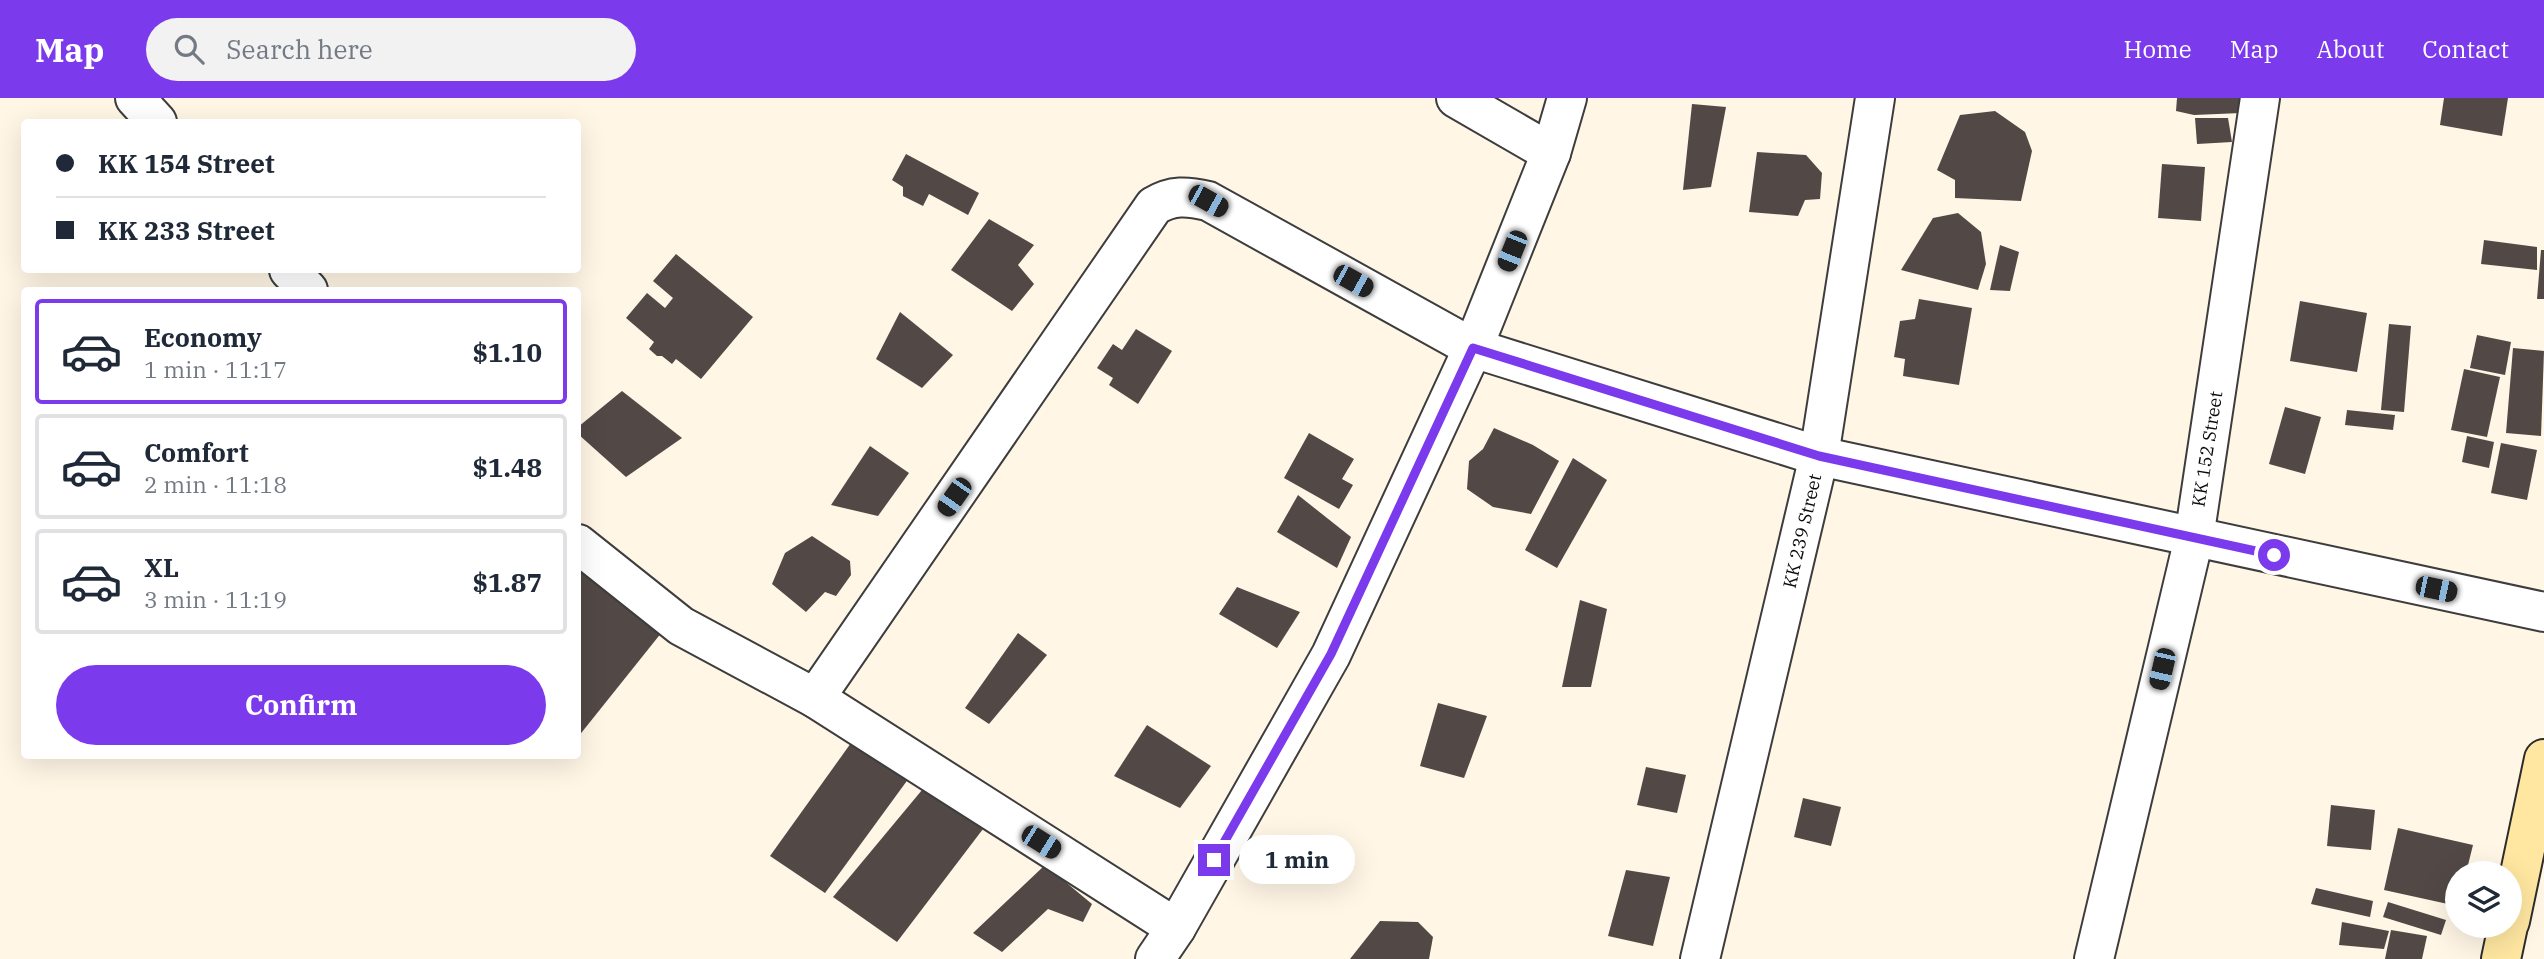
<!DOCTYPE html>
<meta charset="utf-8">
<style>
body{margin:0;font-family:"IBM Plex Serif",serif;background:#f2f2f3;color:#1f2937;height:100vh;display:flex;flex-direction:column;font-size:26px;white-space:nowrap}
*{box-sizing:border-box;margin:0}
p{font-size:23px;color:#747a83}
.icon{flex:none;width:38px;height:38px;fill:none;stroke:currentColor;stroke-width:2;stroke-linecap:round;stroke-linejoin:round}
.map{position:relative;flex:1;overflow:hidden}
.side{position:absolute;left:21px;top:189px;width:560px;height:472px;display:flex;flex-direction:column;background:#fff;border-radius:7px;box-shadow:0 7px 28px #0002}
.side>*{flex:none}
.guide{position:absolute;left:21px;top:21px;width:560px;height:154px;border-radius:7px;box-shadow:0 7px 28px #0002;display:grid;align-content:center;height:154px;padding:0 35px;background:#fff}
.fabs{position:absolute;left:2445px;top:763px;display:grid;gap:14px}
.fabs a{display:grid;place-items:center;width:77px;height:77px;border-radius:50%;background:#fff;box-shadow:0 7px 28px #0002;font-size:35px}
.end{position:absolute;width:32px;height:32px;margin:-16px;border:9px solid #7c3aed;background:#fff;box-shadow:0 0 0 4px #fff}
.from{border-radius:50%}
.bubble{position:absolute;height:49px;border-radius:24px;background:#fff;box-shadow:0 7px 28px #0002;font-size:23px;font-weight:800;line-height:49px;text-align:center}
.car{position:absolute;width:21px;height:42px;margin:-21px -10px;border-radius:9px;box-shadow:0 0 5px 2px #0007;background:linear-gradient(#222 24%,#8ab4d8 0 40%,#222 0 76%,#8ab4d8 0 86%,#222 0)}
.guide b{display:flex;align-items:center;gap:24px;height:66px;font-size:26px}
.guide b+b{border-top:2px solid #e0e1e3}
.guide i{width:18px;height:18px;background:#1f2937}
ul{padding:12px 0 0;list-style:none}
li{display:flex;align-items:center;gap:21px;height:105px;margin:0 14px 10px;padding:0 21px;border:4px solid #e0e1e3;border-radius:7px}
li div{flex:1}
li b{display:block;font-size:26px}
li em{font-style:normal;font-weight:800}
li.current{border-color:#7c3aed}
li>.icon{width:63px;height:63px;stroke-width:1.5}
.cta{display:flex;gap:14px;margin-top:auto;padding:14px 35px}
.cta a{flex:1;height:80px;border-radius:42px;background:#7c3aed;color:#fff;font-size:28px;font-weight:800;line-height:80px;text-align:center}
header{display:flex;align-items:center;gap:42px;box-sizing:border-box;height:98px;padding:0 35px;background:#7c3aed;color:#fff}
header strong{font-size:33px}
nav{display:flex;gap:38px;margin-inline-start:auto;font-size:24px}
.search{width:490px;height:63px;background:#f2f2f3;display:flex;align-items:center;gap:18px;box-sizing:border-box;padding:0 24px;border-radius:38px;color:#747a83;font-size:26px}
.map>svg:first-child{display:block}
.building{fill:#524946}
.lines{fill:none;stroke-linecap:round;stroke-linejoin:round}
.street-casing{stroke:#3d3d3d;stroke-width:42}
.secondary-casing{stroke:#2c2c2c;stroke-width:42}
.street{stroke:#fff;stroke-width:38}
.secondary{stroke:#ffe7a1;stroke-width:38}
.route{stroke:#7c3aed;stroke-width:9}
.labels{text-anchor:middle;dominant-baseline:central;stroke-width:7;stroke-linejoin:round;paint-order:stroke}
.street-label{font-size:18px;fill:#0a0a0a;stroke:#fff}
</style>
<header>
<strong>Map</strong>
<div class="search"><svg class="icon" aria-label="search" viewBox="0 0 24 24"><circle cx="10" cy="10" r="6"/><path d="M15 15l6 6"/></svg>Search here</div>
<nav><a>Home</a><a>Map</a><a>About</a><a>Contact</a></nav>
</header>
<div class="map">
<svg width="2544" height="861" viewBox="0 0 2544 861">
<rect width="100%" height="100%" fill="#fff6e6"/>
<g class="building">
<path d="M 2177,0 L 2241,0 L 2241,15 L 2194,17 L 2176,13 Z"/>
<path d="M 2444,0 L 2508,0 L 2502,38 L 2440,27 Z"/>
<path d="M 1692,6 L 1726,9 L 1711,89 L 1683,92 Z"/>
<path d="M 1995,13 L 2025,34 L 2032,53 L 2021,103 L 1955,100 L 1955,82 L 1937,72 L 1960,17 Z"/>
<path d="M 2195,20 L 2228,20 L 2232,44 L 2197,46 Z"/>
<path d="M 1757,54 L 1806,57 L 1822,75 L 1820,101 L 1805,102 L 1798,118 L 1749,114 Z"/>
<path d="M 906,56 L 979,95 L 968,117 L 929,96 L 923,108 L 903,98 L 903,89 L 892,82 Z"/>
<path d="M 2162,66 L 2205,69 L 2201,123 L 2158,120 Z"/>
<path d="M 1958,115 L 1981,134 L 1986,166 L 1978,192 L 1901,172 L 1933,120 Z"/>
<path d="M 989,121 L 1034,147 L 1018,167 L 1034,186 L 1012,213 L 951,172 Z"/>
<path d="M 2484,142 L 2537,149 L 2537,172 L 2481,166 Z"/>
<path d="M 2000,147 L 2019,154 L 2010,193 L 1990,192 Z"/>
<path d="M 2541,152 L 2544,152 L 2544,201 L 2537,201 Z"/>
<path d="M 676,156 L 753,219 L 701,281 L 676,261 L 672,266 L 662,258 L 657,258 L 649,251 L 654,244 L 626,220 L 647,195 L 665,210 L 673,200 L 653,183 Z"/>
<path d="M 1919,201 L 1972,210 L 1959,287 L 1903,278 L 1905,261 L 1894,259 L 1900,223 L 1915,221 Z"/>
<path d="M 2300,203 L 2367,215 L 2357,274 L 2290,263 Z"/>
<path d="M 900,214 L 953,257 L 922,290 L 876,261 Z"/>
<path d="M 2389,226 L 2411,228 L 2404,314 L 2381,312 Z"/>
<path d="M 1136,231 L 1172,253 L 1138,306 L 1109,287 L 1113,280 L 1097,270 L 1113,246 L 1122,252 Z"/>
<path d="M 2477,237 L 2511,244 L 2505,277 L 2470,270 Z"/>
<path d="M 2513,250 L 2544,253 L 2541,338 L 2506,335 Z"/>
<path d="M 2464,271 L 2500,279 L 2487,339 L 2451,332 Z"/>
<path d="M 622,293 L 682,340 L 626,379 L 578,336 L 578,329 Z"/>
<path d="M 2285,309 L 2321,319 L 2305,376 L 2269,366 Z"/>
<path d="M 2347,312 L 2395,317 L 2393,332 L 2345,327 Z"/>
<path d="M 1494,330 L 1533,347 L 1559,363 L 1531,416 L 1493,409 L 1467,391 L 1469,363 L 1483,351 Z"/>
<path d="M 1309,335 L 1354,361 L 1342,381 L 1353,387 L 1339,411 L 1284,380 Z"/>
<path d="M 2467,338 L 2494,344 L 2489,370 L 2462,364 Z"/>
<path d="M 2501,345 L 2537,352 L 2527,402 L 2491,395 Z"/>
<path d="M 870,348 L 909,375 L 878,418 L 831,407 Z"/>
<path d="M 1573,360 L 1607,382 L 1557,470 L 1525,452 Z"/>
<path d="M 1298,397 L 1351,439 L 1337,470 L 1277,434 Z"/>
<path d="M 812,438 L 850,463 L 851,477 L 836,498 L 825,494 L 806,514 L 772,486 L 785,455 Z"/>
<path d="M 578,469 L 666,529 L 578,639 Z"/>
<path d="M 1237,489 L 1300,514 L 1277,550 L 1219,516 Z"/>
<path d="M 1580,502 L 1607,511 L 1591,589 L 1562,589 Z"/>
<path d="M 1018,535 L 1047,557 L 989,626 L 965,610 Z"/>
<path d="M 1438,605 L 1487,618 L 1464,680 L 1420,668 Z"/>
<path d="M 1147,627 L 1211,668 L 1180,710 L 1114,678 Z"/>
<path d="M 856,638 L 909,680 L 825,795 L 770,758 Z"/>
<path d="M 1646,669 L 1686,677 L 1677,715 L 1637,707 Z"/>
<path d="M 922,692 L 983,731 L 897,844 L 833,799 Z"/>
<path d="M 1803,700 L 1841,709 L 1831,748 L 1794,739 Z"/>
<path d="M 2331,707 L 2375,712 L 2371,752 L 2327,748 Z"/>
<path d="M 2398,730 L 2473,747 L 2466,775 L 2457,775 L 2457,808 L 2384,792 Z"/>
<path d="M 1045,767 L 1092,806 L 1083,824 L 1048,811 L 1002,854 L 973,835 Z"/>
<path d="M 1626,772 L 1670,779 L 1653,848 L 1608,838 Z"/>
<path d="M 2316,790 L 2373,803 L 2370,819 L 2311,806 Z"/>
<path d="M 2388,804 L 2446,822 L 2441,837 L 2383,819 Z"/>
<path d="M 1380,823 L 1418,824 L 1433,839 L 1429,861 L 1350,861 Z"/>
<path d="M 2342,824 L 2389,833 L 2384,851 L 2339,847 Z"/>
<path d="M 2391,832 L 2427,838 L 2422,861 L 2385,861 Z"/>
</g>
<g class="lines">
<g class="street-casing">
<g id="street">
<path d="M 135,0 L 157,24"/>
<path d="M 1456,0 L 1551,55"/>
<path d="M 289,172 L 308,192"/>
<path d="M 578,446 L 681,528 L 815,600 L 1176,830"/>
<path d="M 815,600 L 1154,108 C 1172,97 1187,98 1208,103 L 1473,250 L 1819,358 L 2544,514"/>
<path d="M 1155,861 L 1176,830 L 1331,557 L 1473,250 L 1551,55 L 1567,0"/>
<path d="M 1700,861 L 1819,358 L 1875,0"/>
<path d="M 2094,861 L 2194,440 L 2260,0"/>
</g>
</g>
<g class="secondary-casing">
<g id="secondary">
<path d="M 2510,823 L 2544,661"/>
<path d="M 2501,861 L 2508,828"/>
</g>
</g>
<use href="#street" class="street"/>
<use href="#secondary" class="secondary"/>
</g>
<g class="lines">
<path class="route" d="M 1214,762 L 1331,556 L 1473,250 L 1819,358 L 2274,457"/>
</g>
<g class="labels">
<g class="street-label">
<text transform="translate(2207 351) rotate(-81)">KK 152 Street</text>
<text transform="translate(1802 433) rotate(-77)">KK 239 Street</text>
</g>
</g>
</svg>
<div class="fabs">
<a><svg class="icon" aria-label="layers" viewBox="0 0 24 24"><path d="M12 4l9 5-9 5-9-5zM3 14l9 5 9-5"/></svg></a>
</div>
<i class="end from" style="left:2274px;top:457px"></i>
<i class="end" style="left:1214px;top:762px"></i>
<div class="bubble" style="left:1239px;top:737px;width:116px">1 min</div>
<i class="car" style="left:1208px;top:103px;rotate:119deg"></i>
<i class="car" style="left:1512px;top:153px;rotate:202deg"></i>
<i class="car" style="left:1353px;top:183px;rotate:119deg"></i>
<i class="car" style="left:954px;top:399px;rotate:215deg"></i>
<i class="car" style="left:2436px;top:491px;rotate:102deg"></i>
<i class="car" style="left:2162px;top:571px;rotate:193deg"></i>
<i class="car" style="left:1041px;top:744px;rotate:122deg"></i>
<div class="guide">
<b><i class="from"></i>KK 154 Street</b>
<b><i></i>KK 233 Street</b>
</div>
<section class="side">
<ul>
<li class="current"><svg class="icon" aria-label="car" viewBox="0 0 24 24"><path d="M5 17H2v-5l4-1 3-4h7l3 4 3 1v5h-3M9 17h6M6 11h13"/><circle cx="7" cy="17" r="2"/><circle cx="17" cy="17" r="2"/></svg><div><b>Economy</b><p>1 min · 11:17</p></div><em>$1.10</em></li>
<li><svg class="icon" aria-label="car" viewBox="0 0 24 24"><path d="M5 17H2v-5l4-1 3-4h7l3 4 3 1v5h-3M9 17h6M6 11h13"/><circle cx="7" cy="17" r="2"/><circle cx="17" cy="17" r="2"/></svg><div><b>Comfort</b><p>2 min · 11:18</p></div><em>$1.48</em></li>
<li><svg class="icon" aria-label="car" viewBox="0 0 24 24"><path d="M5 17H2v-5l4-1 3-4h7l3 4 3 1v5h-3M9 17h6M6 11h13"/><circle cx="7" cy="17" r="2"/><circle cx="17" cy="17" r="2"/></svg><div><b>XL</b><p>3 min · 11:19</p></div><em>$1.87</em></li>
</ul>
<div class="cta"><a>Confirm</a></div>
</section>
</div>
